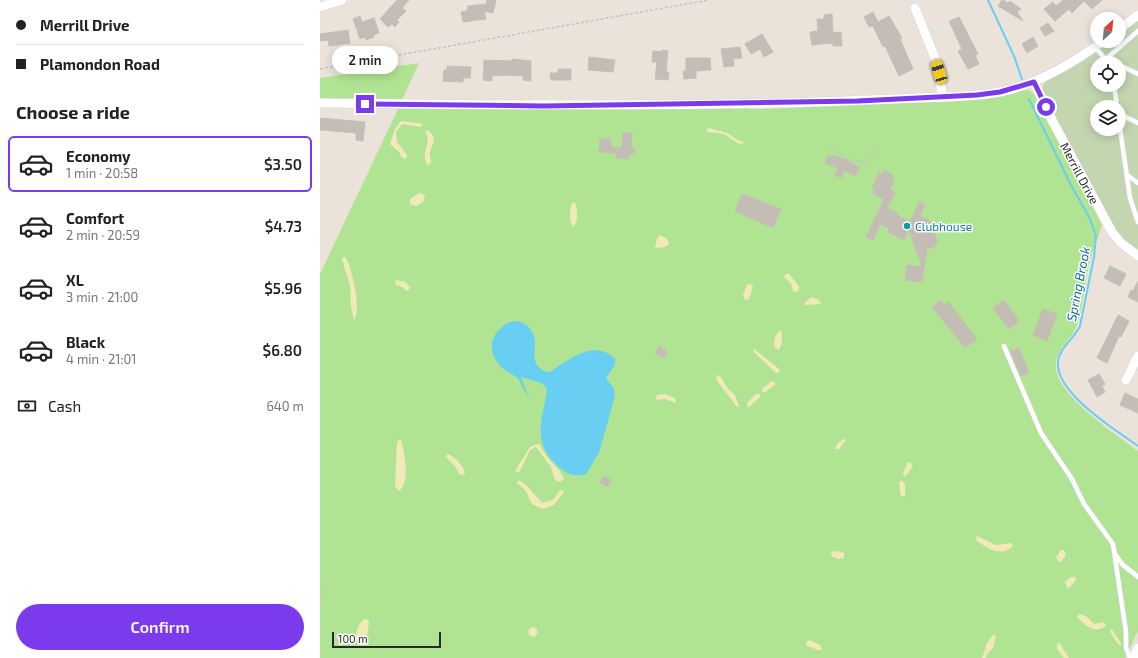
<!DOCTYPE html>
<meta charset="utf-8">
<style>
body{margin:0;font-family:"Exo 2",sans-serif;background:#f6f6f6;color:#222;height:100vh;display:flex;flex-direction:column;font-size:15px;white-space:nowrap}
*{box-sizing:border-box;margin:0}
p{font-size:13px;color:#767676}
.icon{flex:none;width:22px;height:22px;fill:none;stroke:currentColor;stroke-width:2;stroke-linecap:round;stroke-linejoin:round}
.map{position:relative;flex:1;overflow:hidden}
.panel{display:flex;flex-direction:column;background:#fff;width:320px}
.panel>*{flex:none}
.banner{display:grid;align-content:center;height:88px;padding:0 16px;background:#fff}
.needle{width:26px;rotate:26deg}
.controls{position:absolute;left:770px;top:12px;display:grid;gap:8px}
.controls a{display:grid;place-items:center;width:36px;height:36px;border-radius:50%;background:#fff;box-shadow:0 2px 10px #0003;font-size:20px}
.scale{position:absolute;left:12px;bottom:10px;width:109px;box-sizing:border-box;padding-left:4px;border:2px solid #282828;border-top:0;font-size:11px;line-height:14px;white-space:nowrap;color:#282828;-webkit-text-stroke:3px #fff;paint-order:stroke}
.end{position:absolute;width:18px;height:18px;margin:-9px;border:5px solid #7c3aed;background:#fff;box-shadow:0 0 0 2px #fff}
.from{border-radius:50%}
.bubble{position:absolute;height:28px;border-radius:14px;background:#fff;box-shadow:0 2px 10px #0003;font-size:13px;font-weight:600;line-height:28px;text-align:center}
.car{position:absolute;width:12px;height:24px;margin:-12px -6px;border-radius:5px;box-shadow:0 0 3px 1px #0007;background:linear-gradient(#f5c518 24%,#345 0 40%,#f5c518 0 76%,#345 0 86%,#f5c518 0)}
.banner b{display:flex;align-items:center;gap:14px;height:38px;font-size:15px}
.banner b+b{border-top:1px solid #e0e0e0}
.banner i{width:10px;height:10px;background:#222}
ul{padding:0;list-style:none}
li{display:flex;align-items:center;gap:12px;height:56px;margin:0 8px 6px;padding:0 8px;border:2px solid transparent;border-radius:6px}
li div{flex:1}
li b{display:block;font-size:15px}
li em{font-style:normal;font-weight:600}
li.selected{border-color:#7c3aed}
li>.icon{width:36px;height:36px;stroke-width:1.5}
h2{padding:0 16px;font-size:18px;line-height:48px}
.pay{display:flex;align-items:center;gap:10px;height:44px;padding:0 16px;font-size:15px}
.pay p{margin-inline-start:auto}
.button{display:flex;gap:8px;margin-top:auto;padding:8px 16px}
.button a{flex:1;height:46px;border-radius:24px;background:#7c3aed;color:#fff;font-size:16px;font-weight:600;line-height:46px;text-align:center}
main{display:flex;flex:1;min-height:0}
.map>svg:first-child{display:block}
.green{fill:#b0e493}
.sand{fill:#f2e9ba}
.cemetery{fill:#c3d6b0;fill-rule:evenodd}
.water{fill:#68cff2}
.lines{fill:none;stroke-linecap:round;stroke-linejoin:round}
.stream{stroke:#68cff2;stroke-width:2}
.building{fill:#c3bdb5;stroke:#c7bfb3}
.lane-casing{stroke:#cfd2e2;stroke-width:5.5}
.street-casing{stroke:#cfd2e2;stroke-width:10}
.path{stroke:#c3c3c3;stroke-width:1.5;stroke-dasharray:3 2;stroke-linecap:butt}
.lane{stroke:#fff;stroke-width:4.5}
.street{stroke:#fff;stroke-width:9}
.route{stroke:#7c3aed;stroke-width:5}
.culture-dot{fill:#0f9aa8;stroke:#fff;stroke-width:1.5}
.labels{text-anchor:middle;dominant-baseline:central;stroke-width:3;stroke-linejoin:round;paint-order:stroke}
.street-label{font-size:12px;fill:#282828;stroke:#fff}
.culture-label{font-size:12px;fill:#0d838f;stroke:#fff;text-anchor:start}
.water-label{font-size:13px;font-style:italic;fill:#096b9b;stroke:#fff}
</style>
<main>
<section class="panel">
<div class="banner">
<b><i class="from"></i>Merrill Drive</b>
<b><i></i>Plamondon Road</b>
</div>
<h2>Choose a ride</h2>
<ul>
<li class="selected"><svg class="icon" aria-label="car" viewBox="0 0 24 24"><path d="M5 17H2v-5l4-1 3-4h7l3 4 3 1v5h-3M9 17h6M6 11h13"/><circle cx="7" cy="17" r="2"/><circle cx="17" cy="17" r="2"/></svg><div><b>Economy</b><p>1 min · 20:58</p></div><em>$3.50</em></li>
<li><svg class="icon" aria-label="car" viewBox="0 0 24 24"><path d="M5 17H2v-5l4-1 3-4h7l3 4 3 1v5h-3M9 17h6M6 11h13"/><circle cx="7" cy="17" r="2"/><circle cx="17" cy="17" r="2"/></svg><div><b>Comfort</b><p>2 min · 20:59</p></div><em>$4.73</em></li>
<li><svg class="icon" aria-label="car" viewBox="0 0 24 24"><path d="M5 17H2v-5l4-1 3-4h7l3 4 3 1v5h-3M9 17h6M6 11h13"/><circle cx="7" cy="17" r="2"/><circle cx="17" cy="17" r="2"/></svg><div><b>XL</b><p>3 min · 21:00</p></div><em>$5.96</em></li>
<li><svg class="icon" aria-label="car" viewBox="0 0 24 24"><path d="M5 17H2v-5l4-1 3-4h7l3 4 3 1v5h-3M9 17h6M6 11h13"/><circle cx="7" cy="17" r="2"/><circle cx="17" cy="17" r="2"/></svg><div><b>Black</b><p>4 min · 21:01</p></div><em>$6.80</em></li>
</ul>
<div class="pay"><svg class="icon" aria-label="cash" viewBox="0 0 24 24"><path d="M3 7h18v10H3z"/><circle cx="12" cy="12" r="2"/></svg>Cash<p>640 m</p></div>
<div class="button"><a>Confirm</a></div>
</section>
<div class="map">
<svg width="818" height="658" viewBox="0 0 818 658">
<rect width="100%" height="100%" fill="#ebe3d9"/>
<g class="green">
<path d="M 99,63 L 81,102 L 0,101 L 0,78 Z"/>
<path d="M 703,89 L 709,90 L 716,96 L 782,225 C 779,235 774,246 771,257 C 765,278 764,301 758,322 C 754,338 739,346 736,362 C 731,393 796,434 818,451 L 818,631 L 805,658 L 0,658 L 0,274 L 78,109 L 443,109 L 625,101 Z"/>
</g>
<g class="sand">
<path d="M 81,121 L 103,124 L 100,127 L 82,124 L 76,132 L 77,142 L 87,155 L 86,159 L 81,157 L 80,153 L 70,144 L 75,129 Z"/>
<path d="M 389,128 L 407,133 L 416,139 L 425,143 L 419,144 L 404,134 L 388,132 L 386,130 Z"/>
<path d="M 107,130 C 119,138 112,144 110,152 C 109,155 111,159 111,162 L 108,165 C 99,154 113,143 105,131 Z"/>
<path d="M 100,193 L 105,195 L 103,202 L 96,206 L 90,204 L 90,199 Z"/>
<path d="M 253,202 L 256,204 C 257,212 259,222 253,227 C 249,222 249,208 253,202 Z"/>
<path d="M 340,235 L 347,239 L 349,244 L 345,247 L 335,248 L 337,239 Z"/>
<path d="M 24,257 L 26,258 C 32,269 42,311 34,320 L 31,307 L 30,286 L 22,259 Z"/>
<path d="M 468,273 L 479,286 L 478,292 L 473,291 L 471,283 L 464,277 L 465,275 Z"/>
<path d="M 75,280 L 85,282 L 90,287 L 89,290 L 87,291 L 82,287 L 76,285 Z"/>
<path d="M 429,284 L 433,286 L 429,299 L 425,300 L 423,295 L 427,285 Z"/>
<path d="M 492,297 L 499,300 L 501,304 L 484,305 L 485,302 Z"/>
<path d="M 459,331 L 461,331 C 463,336 462,347 458,350 L 454,346 L 455,337 Z"/>
<path d="M 434,349 L 459,369 L 460,372 L 456,373 L 433,351 Z"/>
<path d="M 397,375 L 400,376 L 408,389 L 415,395 L 419,407 L 416,406 C 410,396 402,389 396,379 Z"/>
<path d="M 452,381 L 455,382 L 455,385 L 445,392 L 442,392 L 443,388 Z"/>
<path d="M 345,394 L 355,398 L 356,403 L 345,399 L 337,400 L 336,398 L 337,395 Z"/>
<path d="M 436,394 L 440,394 L 440,397 L 428,408 L 427,403 Z"/>
<path d="M 80,439 L 82,442 C 84,455 91,481 79,491 L 75,486 L 77,442 Z"/>
<path d="M 523,439 L 526,440 L 519,449 L 515,449 L 517,444 Z"/>
<path d="M 217,444 L 220,445 C 225,458 241,469 244,479 L 240,482 L 235,480 L 231,467 L 216,447 L 210,450 L 199,473 L 195,471 L 210,447 Z"/>
<path d="M 127,454 C 135,456 141,464 145,472 L 144,475 L 139,474 L 135,466 L 126,457 Z"/>
<path d="M 588,462 L 591,463 L 593,466 L 585,477 L 583,473 Z"/>
<path d="M 199,480 L 208,487 L 222,503 L 233,500 L 240,490 L 243,490 L 244,492 L 234,505 L 223,509 L 212,504 L 205,490 L 197,483 Z"/>
<path d="M 582,480 L 585,484 L 585,497 L 581,496 L 579,483 Z"/>
<path d="M 657,536 L 676,545 L 691,543 L 693,546 C 681,558 667,548 656,540 Z"/>
<path d="M 741,550 L 744,550 L 746,555 L 741,562 L 738,561 L 736,557 Z"/>
<path d="M 515,551 L 524,553 L 524,558 L 518,559 L 512,556 L 511,552 Z"/>
<path d="M 751,577 L 755,577 L 756,580 L 748,589 L 745,582 Z"/>
<path d="M 759,614 L 766,616 L 774,624 L 783,622 L 786,626 C 775,635 765,625 757,617 Z"/>
<path d="M 45,619 L 49,621 C 48,629 48,641 41,646 C 33,639 36,625 45,619 Z"/>
<circle cx="213" cy="632" r="4.5"/>
<path d="M 791,628 L 801,643 L 801,645 L 798,644 L 790,632 Z"/>
<path d="M 673,635 L 676,636 L 673,648 L 667,654 L 666,658 L 662,658 L 667,643 Z"/>
<path d="M 489,640 L 500,645 L 502,650 L 498,650 L 487,646 L 486,642 Z"/>
<path d="M 737,643 L 740,644 L 749,658 L 744,658 L 737,649 Z"/>
</g>
<path class="cemetery" d="M 818,21 L 818,251 L 799,236 L 791,224 L 722,90 L 723,86 L 728,79 L 763,61 L 791,41 L 799,41 L 799,35 ZM 777,63 L 799,63 L 799,85 L 777,85 ZM 777,107 L 799,107 L 799,129 L 777,129 Z"/>
<path class="water" d="M 195,321 C 206,321 215,331 215,342 C 215,355 211,365 226,372 L 230,372 C 248,360 275,338 295,359 L 295,365 L 286,378 L 294,389 L 295,396 L 279,453 L 266,474 C 256,477 248,475 240,468 C 212,444 221,423 227,392 L 226,387 L 221,383 L 201,377 L 210,401 L 198,378 L 182,368 L 175,359 L 172,351 L 172,342 L 176,333 L 185,324 Z"/>
<g class="lines">
<g class="stream">
<path d="M 668,0 L 694,56 L 702,79"/>
<path d="M 709,99 L 751,185 L 770,219 L 776,236 L 774,257 L 760,326 C 754,339 739,348 738,362 C 735,393 796,430 818,446"/>
</g>
</g>
<g class="building">
<path d="M 77,0 L 89,0 L 82,8 L 86,11 L 77,20 L 79,22 L 75,27 L 72,24 L 68,27 L 60,19 Z"/>
<path d="M 167,0 L 176,0 L 173,13 L 164,11 L 166,19 L 143,22 L 141,12 L 147,11 L 148,6 L 166,4 Z"/>
<path d="M 682,0 L 688,3 L 690,1 L 701,9 L 697,12 L 703,21 L 678,6 Z"/>
<path d="M 743,0 L 782,0 L 772,9 L 764,1 L 752,13 L 749,9 L 735,21 L 724,9 L 733,2 L 736,6 Z"/>
<path d="M 553,12 L 558,22 L 569,16 L 582,38 L 580,39 L 593,69 L 579,76 L 565,46 L 563,47 L 553,26 L 549,27 L 544,17 Z"/>
<path d="M 512,14 L 513,33 L 521,32 L 522,46 L 513,46 L 513,43 L 492,45 L 490,32 L 498,31 L 497,19 L 504,19 L 504,15 Z"/>
<path d="M 40,16 L 42,22 L 54,18 L 59,33 L 53,35 L 54,37 L 46,40 L 45,37 L 40,39 L 33,19 Z"/>
<path d="M 639,17 L 658,54 L 655,55 L 659,64 L 648,69 L 638,51 L 642,49 L 629,21 Z"/>
<path d="M 728,23 L 734,31 L 725,36 L 720,28 Z"/>
<path d="M 28,30 L 30,43 L 9,46 L 8,40 L 0,41 L 0,34 Z"/>
<path d="M 442,34 L 453,52 L 444,57 L 440,49 L 431,54 L 425,44 Z"/>
<path d="M 713,37 L 718,46 L 707,53 L 702,44 Z"/>
<path d="M 420,47 L 422,58 L 413,59 L 414,66 L 404,67 L 401,49 Z"/>
<path d="M 342,50 L 348,51 L 346,72 L 349,72 L 348,80 L 335,79 L 337,62 L 332,62 L 333,51 L 342,52 Z"/>
<path d="M 269,57 L 295,60 L 293,72 L 268,70 Z"/>
<path d="M 366,58 L 390,58 L 391,70 L 376,71 L 376,78 L 364,79 L 363,71 L 366,71 Z"/>
<path d="M 192,59 L 211,61 L 211,81 L 203,80 L 203,76 L 184,75 L 172,76 L 172,81 L 163,80 L 164,60 L 192,61 Z"/>
<path d="M 127,66 L 151,67 L 150,78 L 143,78 L 143,82 L 123,81 L 124,70 L 127,70 Z"/>
<path d="M 238,69 L 251,69 L 251,80 L 231,80 L 230,73 L 238,73 Z"/>
<path d="M 0,118 L 45,122 L 43,141 L 36,140 L 36,133 L 0,130 Z"/>
<path d="M 303,133 L 312,133 L 311,149 L 315,149 L 314,154 L 309,154 L 309,159 L 296,158 L 296,153 L 279,152 L 280,139 L 291,139 L 291,147 L 302,148 Z"/>
<path d="M 509,155 L 529,160 L 528,161 L 539,167 L 535,176 L 524,171 L 521,178 L 515,175 L 518,168 L 505,163 Z"/>
<path d="M 564,170 L 573,175 L 572,178 L 575,180 L 570,189 L 575,192 L 567,208 L 579,214 L 578,216 L 590,222 L 599,202 L 605,205 L 600,216 L 612,222 L 610,231 L 614,233 L 618,242 L 615,243 L 616,246 L 607,249 L 602,282 L 585,280 L 587,265 L 602,267 L 589,230 L 584,240 L 568,232 L 570,229 L 560,224 L 553,240 L 546,237 L 564,199 L 553,194 L 555,190 L 552,188 L 559,172 L 562,174 Z"/>
<path d="M 422,194 L 461,209 L 453,228 L 415,211 Z"/>
<path d="M 790,266 L 806,274 L 800,286 L 784,278 Z"/>
<path d="M 818,281 L 818,302 L 808,297 L 811,290 L 813,291 Z"/>
<path d="M 621,300 L 624,304 L 628,302 L 657,339 L 645,348 L 612,307 Z"/>
<path d="M 684,300 L 699,321 L 689,329 L 673,308 Z"/>
<path d="M 723,309 L 737,314 L 727,341 L 713,335 Z"/>
<path d="M 798,315 L 809,321 L 801,337 L 799,336 L 787,363 L 777,358 Z"/>
<path d="M 339,346 L 347,351 L 344,358 L 335,354 Z"/>
<path d="M 699,348 L 709,373 L 701,376 L 690,351 Z"/>
<path d="M 779,374 L 785,384 L 782,386 L 785,392 L 777,397 L 768,380 Z"/>
<path d="M 805,393 L 818,399 L 818,413 L 800,405 Z"/>
<path d="M 284,476 L 291,480 L 287,487 L 280,482 Z"/>
</g>
<g class="lines">
<g class="lane-casing">
<g id="lane">
<path d="M 775,47 L 787,61"/>
<path d="M 795,63 L 786,59 L 818,31"/>
<path d="M 799,65 L 818,74"/>
<path d="M 794,85 L 797,107"/>
<path d="M 799,114 L 818,123"/>
<path d="M 799,121 L 810,198 L 818,222"/>
<path d="M 807,175 L 818,183"/>
<path d="M 684,346 L 721,433 L 752,479 L 764,504 L 793,544 L 806,632 L 806,648 L 810,658"/>
<path d="M 795,554 L 803,565 L 818,577"/>
</g>
</g>
<g class="street-casing">
<g id="street">
<path d="M 0,7 L 22,0"/>
<path d="M 595,8 L 615,58 L 623,97"/>
<path d="M 799,29 L 818,15"/>
<path d="M 714,82 L 732,120 L 792,232 L 801,243 L 818,256"/>
<path d="M 0,103 C 153,105 307,106 460,103 C 506,102 551,100 596,98 C 624,97 653,97 680,92 C 718,84 752,64 783,41"/>
<path d="M 806,380 L 818,356"/>
<path d="M 813,658 L 818,648"/>
</g>
</g>
<g class="path">
<path d="M 0,69 L 389,0"/>
<path d="M 509,146 C 516,154 535,165 546,161 C 551,159 555,155 558,151"/>
<path d="M 0,599 L 9,588"/>
</g>
<use href="#lane" class="lane"/>
<use href="#street" class="street"/>
</g>
<g class="lines">
<path class="route" d="M 45,104 L 224,106 L 538,101 L 657,95 L 680,92 L 714,82 L 726,107"/>
</g>
<circle class="culture-dot" cx="587" cy="226" r="4"/>
<g class="labels">
<g class="street-label">
<text transform="translate(760 173) rotate(62)">Merrill Drive</text>
</g>
<g class="culture-label">
<text x="595" y="226">Clubhouse</text>
</g>
<g class="water-label">
<text transform="translate(758 284) rotate(-79)">Spring Brook</text>
</g>
</g>
</svg>
<div class="controls">
<a><svg class="needle" viewBox="-14 -14 28 28"><path d="M0-13l5 13h-10z" fill="#e53935"/><path d="M0 13l5-13h-10z" fill="#767676"/></svg></a>
<a><svg class="icon" aria-label="locate" viewBox="0 0 24 24"><circle cx="12" cy="12" r="6"/><path d="M12 2v4M12 18v4M2 12h4M18 12h4"/></svg></a>
<a><svg class="icon" aria-label="layers" viewBox="0 0 24 24"><path d="M12 4l9 5-9 5-9-5zM3 14l9 5 9-5"/></svg></a>
</div>
<div class="scale">100 m</div>
<i class="end from" style="left:726px;top:107px"></i>
<i class="end" style="left:45px;top:104px"></i>
<div class="bubble" style="left:12px;top:46px;width:66px">2 min</div>
<i class="car" style="left:619px;top:72px;rotate:343deg"></i>
</div>
</main>
